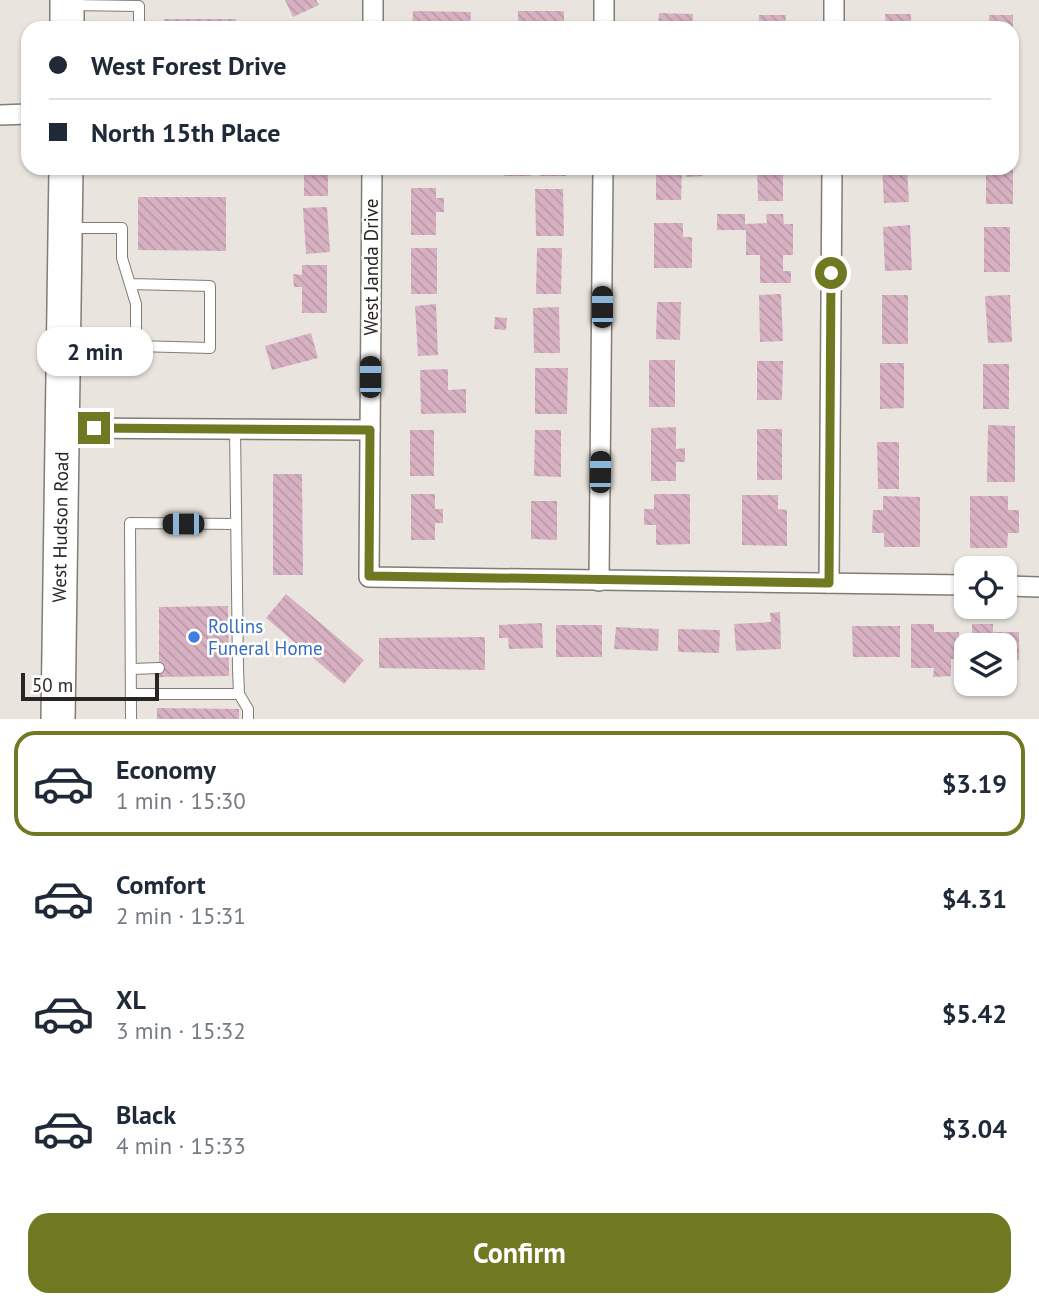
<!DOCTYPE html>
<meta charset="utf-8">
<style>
body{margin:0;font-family:"PT Sans",sans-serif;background:#f2f2f3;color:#1f2937;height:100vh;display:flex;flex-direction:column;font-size:26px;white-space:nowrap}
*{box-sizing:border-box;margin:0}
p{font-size:23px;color:#747a83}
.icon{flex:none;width:38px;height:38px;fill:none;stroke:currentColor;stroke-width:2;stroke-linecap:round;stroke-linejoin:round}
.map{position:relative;height:719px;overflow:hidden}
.sheet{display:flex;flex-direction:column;background:#fff;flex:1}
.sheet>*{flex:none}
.banner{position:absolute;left:21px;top:21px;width:998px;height:154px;border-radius:21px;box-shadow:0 2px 5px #0004;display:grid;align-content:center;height:154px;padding:0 28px;background:#fff}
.buttons{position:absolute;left:954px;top:556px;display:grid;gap:14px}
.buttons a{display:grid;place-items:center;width:63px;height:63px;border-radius:14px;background:#fff;box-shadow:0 2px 5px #0004;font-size:35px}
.scale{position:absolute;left:21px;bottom:18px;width:138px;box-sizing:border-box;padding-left:7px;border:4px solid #272623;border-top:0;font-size:19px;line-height:24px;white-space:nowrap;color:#272623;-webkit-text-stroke:5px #fff;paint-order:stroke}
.end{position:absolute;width:32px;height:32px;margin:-16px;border:9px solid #707822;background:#fff;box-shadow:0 0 0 4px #fff}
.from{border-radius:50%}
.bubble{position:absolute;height:49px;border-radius:21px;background:#fff;box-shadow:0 2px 5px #0004;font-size:23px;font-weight:700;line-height:49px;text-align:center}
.car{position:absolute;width:21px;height:42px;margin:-21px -10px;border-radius:9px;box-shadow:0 0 5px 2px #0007;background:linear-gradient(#222 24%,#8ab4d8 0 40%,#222 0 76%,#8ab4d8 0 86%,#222 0)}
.banner b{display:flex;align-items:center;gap:24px;height:66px;font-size:26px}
.banner b+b{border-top:2px solid #e0e1e3}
.banner i{width:18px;height:18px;background:#1f2937}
ul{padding:12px 0 0;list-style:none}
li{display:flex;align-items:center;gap:21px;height:105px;margin:0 14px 10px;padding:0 14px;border:4px solid transparent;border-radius:21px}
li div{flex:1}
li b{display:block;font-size:26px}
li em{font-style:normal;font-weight:700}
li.selected{border-color:#707822}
li>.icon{width:63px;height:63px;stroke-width:1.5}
.primary-button{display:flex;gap:14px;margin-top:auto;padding:14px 28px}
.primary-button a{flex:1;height:80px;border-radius:21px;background:#707822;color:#fff;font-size:28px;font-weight:700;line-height:80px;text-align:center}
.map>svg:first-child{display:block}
.building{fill:url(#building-back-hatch)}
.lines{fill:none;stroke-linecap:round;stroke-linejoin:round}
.lane-casing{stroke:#807c76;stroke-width:12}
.street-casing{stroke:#807c76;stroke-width:22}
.highway-casing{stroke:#807c76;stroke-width:36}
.lane{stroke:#fff;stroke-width:10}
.street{stroke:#fff;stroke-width:19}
.highway{stroke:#fff;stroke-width:33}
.route{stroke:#707822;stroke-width:9}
.shop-dot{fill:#3f7fe0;stroke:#fff;stroke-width:2.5}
.labels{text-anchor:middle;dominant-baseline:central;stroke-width:5;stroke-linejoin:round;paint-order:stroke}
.street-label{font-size:19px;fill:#272623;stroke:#fff}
.shop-label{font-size:19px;fill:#366cbe;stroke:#fff;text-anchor:start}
</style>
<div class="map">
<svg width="1039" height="719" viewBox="0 0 1039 719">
<defs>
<pattern id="building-back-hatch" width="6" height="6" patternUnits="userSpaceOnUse" patternTransform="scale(1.75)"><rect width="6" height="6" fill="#d7b1c2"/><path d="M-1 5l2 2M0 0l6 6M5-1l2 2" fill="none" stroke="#b998a6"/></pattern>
</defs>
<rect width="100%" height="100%" fill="#e9e5de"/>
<g class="building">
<path d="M 285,0 L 316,0 L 319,5 L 293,17 Z"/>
<path d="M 413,11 L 471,12 L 470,28 L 412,28 Z"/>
<rect x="518" y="11" width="46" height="17"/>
<path d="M 659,13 L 693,14 L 692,28 L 658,28 Z"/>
<path d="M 885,14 L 911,14 L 911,28 L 886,28 Z"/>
<path d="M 759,15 L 786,15 L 785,28 L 759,28 Z"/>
<rect x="989" y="15" width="24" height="13"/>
<path d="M 164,19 L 236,19 L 235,28 L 164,28 Z"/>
<rect x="304" y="168" width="24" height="28"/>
<rect x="413" y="168" width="25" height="7"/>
<path d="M 504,168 L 530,168 L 531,176 L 504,176 Z"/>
<rect x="540" y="168" width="26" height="8"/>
<path d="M 656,168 L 682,168 L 681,200 L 656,200 Z"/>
<path d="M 686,168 L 702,168 L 702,176 L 686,177 Z"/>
<path d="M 757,168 L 783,168 L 783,201 L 758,201 Z"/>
<path d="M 882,168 L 907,168 L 909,202 L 884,203 Z"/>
<rect x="986" y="168" width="27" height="36"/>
<path d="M 411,188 L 436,188 L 436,198 L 444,198 L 444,212 L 436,212 L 436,235 L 411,235 Z"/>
<path d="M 535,189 L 563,189 L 564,236 L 536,236 Z"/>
<path d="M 138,197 L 226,197 L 226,251 L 138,250 Z"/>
<path d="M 327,207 L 330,252 L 306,254 L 303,208 Z"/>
<path d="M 717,214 L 745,214 L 745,224 L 767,223 L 766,214 L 783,214 L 784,224 L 793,224 L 793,255 L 783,255 L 783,271 L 791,271 L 791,283 L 760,283 L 760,255 L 746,255 L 746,230 L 717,230 Z"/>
<path d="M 654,223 L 683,223 L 683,237 L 692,237 L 692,268 L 654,268 Z"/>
<path d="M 910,225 L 912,270 L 885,271 L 883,227 Z"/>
<rect x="984" y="227" width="26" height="45"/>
<rect x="411" y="248" width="26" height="46"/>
<path d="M 537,248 L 562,248 L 561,294 L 536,294 Z"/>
<path d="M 302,265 L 327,265 L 327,313 L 302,313 L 302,287 L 294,287 L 293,274 L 302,275 Z"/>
<path d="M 781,294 L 783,341 L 760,342 L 759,295 Z"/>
<rect x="882" y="295" width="26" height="49"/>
<path d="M 1010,295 L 1012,342 L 988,343 L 985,296 Z"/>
<path d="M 657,302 L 681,302 L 680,340 L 656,339 Z"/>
<path d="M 436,304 L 438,355 L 418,356 L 415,306 Z"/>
<path d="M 559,307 L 560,353 L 534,353 L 533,308 Z"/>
<path d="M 495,317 L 507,318 L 506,330 L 494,329 Z"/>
<path d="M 311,333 L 318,358 L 272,370 L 265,346 Z"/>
<rect x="649" y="360" width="26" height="47"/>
<path d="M 757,361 L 783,361 L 782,400 L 757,400 Z"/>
<path d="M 880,363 L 904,363 L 904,408 L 880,409 Z"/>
<rect x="983" y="364" width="26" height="45"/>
<path d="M 535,368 L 568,368 L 567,414 L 535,414 Z"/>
<path d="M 448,369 L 448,390 L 466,389 L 466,413 L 421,414 L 420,370 Z"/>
<path d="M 988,425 L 1015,426 L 1015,482 L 987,482 Z"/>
<path d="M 676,427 L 676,449 L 685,448 L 685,462 L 676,462 L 676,481 L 651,481 L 651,428 Z"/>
<rect x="757" y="429" width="25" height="51"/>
<rect x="410" y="430" width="24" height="46"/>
<path d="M 535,430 L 561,430 L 561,477 L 534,476 Z"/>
<path d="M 877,442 L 899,442 L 899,489 L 878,489 Z"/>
<path d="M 273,474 L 302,474 L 303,575 L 273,575 Z"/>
<path d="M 411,494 L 435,494 L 435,509 L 443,509 L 443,523 L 435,523 L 435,540 L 411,540 Z"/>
<path d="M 654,494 L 690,494 L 690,544 L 656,545 L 656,525 L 644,525 L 644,509 L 654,509 Z"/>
<path d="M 742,495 L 778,495 L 778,509 L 787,510 L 787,546 L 742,545 Z"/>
<path d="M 883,496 L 920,497 L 920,547 L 884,547 L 884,533 L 872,533 L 873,510 L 883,510 Z"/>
<path d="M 970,496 L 1008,496 L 1008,510 L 1019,510 L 1019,533 L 1008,533 L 1007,548 L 970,548 Z"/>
<path d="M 531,501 L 557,501 L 557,540 L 531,539 Z"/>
<path d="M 286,594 L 364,660 L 344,684 L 266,618 Z"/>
<path d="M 228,606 L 229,676 L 159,677 L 159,607 Z"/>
<path d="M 780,612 L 781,649 L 736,651 L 734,624 L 771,622 L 770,613 Z"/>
<path d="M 542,623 L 543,648 L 509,649 L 508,638 L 499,638 L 499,625 Z"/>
<path d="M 911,624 L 934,624 L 934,632 L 959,632 L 959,659 L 951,659 L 951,676 L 933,677 L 934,668 L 911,668 Z"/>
<path d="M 972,624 L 993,624 L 993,632 L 1019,632 L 1019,660 L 1011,659 L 1011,668 L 1004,668 L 1004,646 L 972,646 Z"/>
<rect x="556" y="625" width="46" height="32"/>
<path d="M 852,626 L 900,626 L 900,657 L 853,657 Z"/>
<path d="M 616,627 L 659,629 L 658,651 L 614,649 Z"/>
<path d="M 678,629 L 720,630 L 719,653 L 678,652 Z"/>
<path d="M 485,637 L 485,670 L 379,668 L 379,638 Z"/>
<path d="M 157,708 L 239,709 L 239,719 L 157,719 Z"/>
</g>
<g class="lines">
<g class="lane-casing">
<g id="lane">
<path d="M 70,5 L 139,6 L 139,28"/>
<path d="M 69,228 L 122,228 L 122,258 L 136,304 L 136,346 L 210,348 L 210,286 L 131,284"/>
<path d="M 235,429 L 238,668 L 239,694 L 248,709 L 248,719"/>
<path d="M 132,669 L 159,668"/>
<path d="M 132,694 L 239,694"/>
<path d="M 131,719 L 130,523 L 236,524"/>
</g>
</g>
<g class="street-casing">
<g id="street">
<path d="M 373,28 L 373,0"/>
<path d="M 604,28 L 604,0"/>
<path d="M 834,28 L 834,0"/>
<path d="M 0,115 L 28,114"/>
<path d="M 372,168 L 369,577 L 966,585"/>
<path d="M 61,428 L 370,430"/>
<path d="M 599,581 L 603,168"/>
<path d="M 829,583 L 832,168"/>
<path d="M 1004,586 L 1039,587"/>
</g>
</g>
<g class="highway-casing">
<g id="highway">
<path d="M 67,28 L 67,0"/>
<path d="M 58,719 L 66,168"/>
</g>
</g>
<use href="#lane" class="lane"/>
<use href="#street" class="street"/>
<use href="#highway" class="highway"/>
</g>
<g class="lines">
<path class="route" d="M 94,428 L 370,430 L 369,576 L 829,583 L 831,273"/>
</g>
<circle class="shop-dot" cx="194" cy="637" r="7"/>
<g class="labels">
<g class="street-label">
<text transform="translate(371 267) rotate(-90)">West Janda Drive</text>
<text transform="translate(60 527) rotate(-89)">West Hudson Road</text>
</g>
<g class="shop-label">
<text x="208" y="626">Rollins<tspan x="208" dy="22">Funeral Home</tspan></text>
</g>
</g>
</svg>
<div class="buttons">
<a><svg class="icon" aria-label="locate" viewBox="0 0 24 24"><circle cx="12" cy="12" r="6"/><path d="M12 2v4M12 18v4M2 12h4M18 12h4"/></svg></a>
<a><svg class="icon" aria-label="layers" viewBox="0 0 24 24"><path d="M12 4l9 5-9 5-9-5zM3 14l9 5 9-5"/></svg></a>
</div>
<div class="scale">50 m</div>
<i class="end from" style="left:831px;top:273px"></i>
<i class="end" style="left:94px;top:428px"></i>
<div class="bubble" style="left:37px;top:327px;width:116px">2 min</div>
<i class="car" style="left:602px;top:307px;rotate:0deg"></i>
<i class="car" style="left:370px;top:377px;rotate:0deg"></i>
<i class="car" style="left:600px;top:472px;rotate:1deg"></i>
<i class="car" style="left:183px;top:524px;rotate:270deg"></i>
<div class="banner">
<b><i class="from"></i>West Forest Drive</b>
<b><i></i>North 15th Place</b>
</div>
</div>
<section class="sheet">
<ul>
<li class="selected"><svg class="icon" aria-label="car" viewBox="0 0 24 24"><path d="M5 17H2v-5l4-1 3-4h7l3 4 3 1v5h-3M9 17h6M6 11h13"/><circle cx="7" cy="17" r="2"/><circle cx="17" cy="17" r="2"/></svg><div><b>Economy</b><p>1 min · 15:30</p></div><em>$3.19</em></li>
<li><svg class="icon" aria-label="car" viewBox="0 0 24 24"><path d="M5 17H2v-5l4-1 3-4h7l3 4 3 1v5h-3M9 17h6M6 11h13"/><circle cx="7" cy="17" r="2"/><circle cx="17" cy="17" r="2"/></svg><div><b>Comfort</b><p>2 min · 15:31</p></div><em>$4.31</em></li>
<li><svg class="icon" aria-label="car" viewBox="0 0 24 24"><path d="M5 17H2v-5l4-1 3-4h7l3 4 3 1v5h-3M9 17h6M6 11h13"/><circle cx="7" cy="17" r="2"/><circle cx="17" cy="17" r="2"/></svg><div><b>XL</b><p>3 min · 15:32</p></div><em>$5.42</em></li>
<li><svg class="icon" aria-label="car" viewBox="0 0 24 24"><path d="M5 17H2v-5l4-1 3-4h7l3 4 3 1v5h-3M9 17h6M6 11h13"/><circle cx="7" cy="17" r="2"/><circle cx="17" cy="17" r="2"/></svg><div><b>Black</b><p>4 min · 15:33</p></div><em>$3.04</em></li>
</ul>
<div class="primary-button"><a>Confirm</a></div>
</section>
